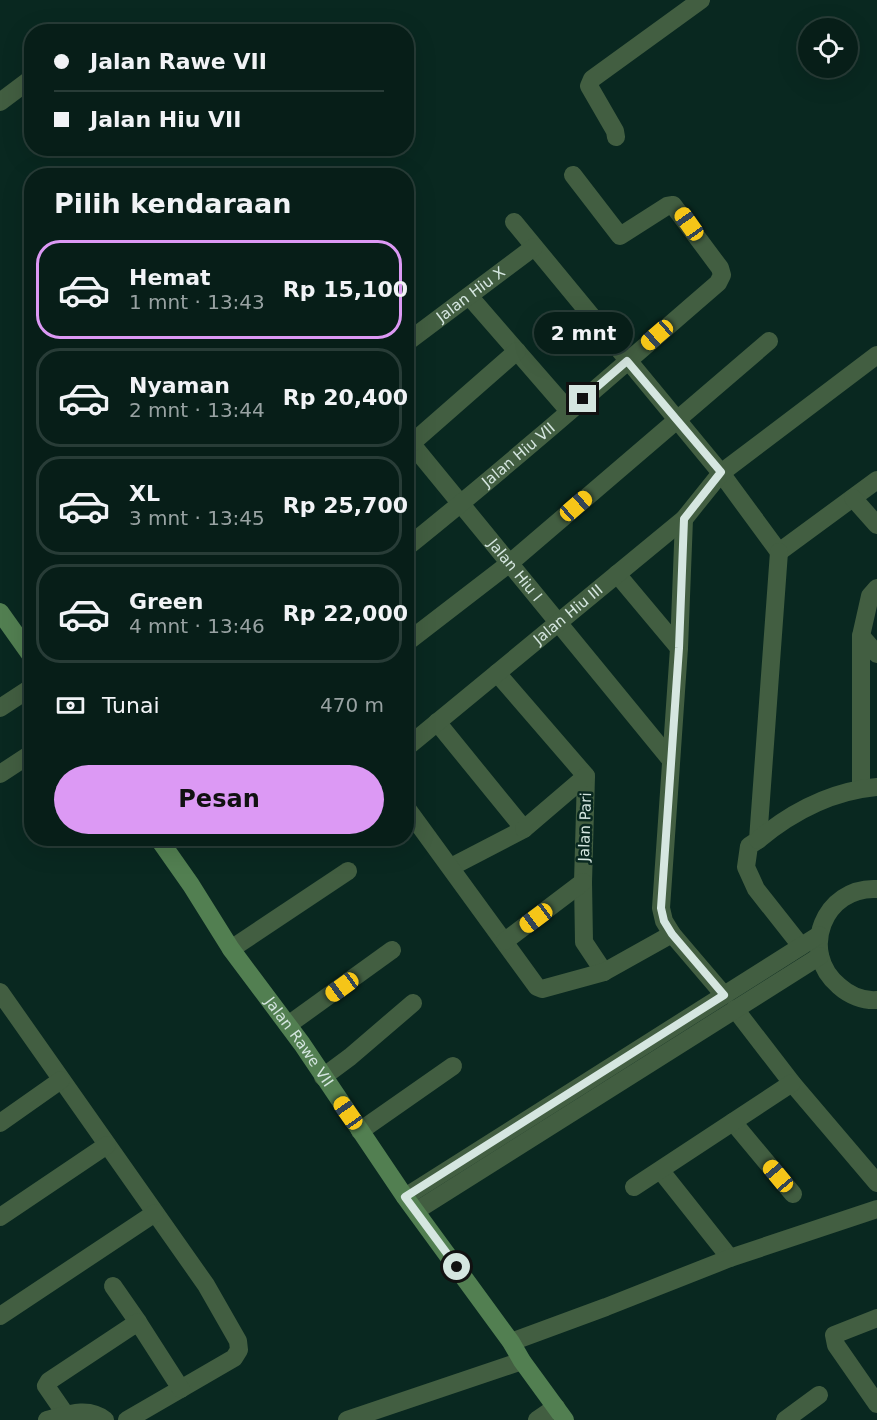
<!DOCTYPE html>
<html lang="id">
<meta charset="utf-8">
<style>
body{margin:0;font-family:"DejaVu Sans",sans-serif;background:#152b25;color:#f1f3f6;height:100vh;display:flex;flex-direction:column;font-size:22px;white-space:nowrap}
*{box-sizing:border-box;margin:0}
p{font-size:20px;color:#98a2a2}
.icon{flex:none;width:33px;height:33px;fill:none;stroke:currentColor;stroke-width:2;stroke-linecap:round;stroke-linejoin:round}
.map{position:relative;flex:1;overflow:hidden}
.details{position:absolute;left:24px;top:168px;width:390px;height:678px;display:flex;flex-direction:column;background:#071e18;border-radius:24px;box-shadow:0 6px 24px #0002,0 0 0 2px #283c37}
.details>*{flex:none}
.banner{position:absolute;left:24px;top:24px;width:390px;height:132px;border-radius:24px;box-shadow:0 6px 24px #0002,0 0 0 2px #283c37;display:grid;align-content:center;height:132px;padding:0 30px;background:#071e18}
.buttons{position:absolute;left:798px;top:18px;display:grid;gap:12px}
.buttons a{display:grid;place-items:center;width:60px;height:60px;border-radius:50%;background:#071e18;box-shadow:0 6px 24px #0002,0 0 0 2px #283c37;font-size:30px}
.end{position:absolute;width:27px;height:27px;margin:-14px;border:8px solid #d5e6e0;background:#111;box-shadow:0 0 0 3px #111}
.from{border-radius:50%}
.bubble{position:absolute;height:42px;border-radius:21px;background:#071e18;box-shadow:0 6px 24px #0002,0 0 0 2px #283c37;font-size:20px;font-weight:800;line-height:42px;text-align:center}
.car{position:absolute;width:18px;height:36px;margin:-18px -9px;border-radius:8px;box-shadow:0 0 4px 2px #0007;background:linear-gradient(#f5c518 24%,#345 0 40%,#f5c518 0 76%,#345 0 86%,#f5c518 0)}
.banner b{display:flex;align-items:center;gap:21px;height:57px;font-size:22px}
.banner b+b{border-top:2px solid #283c37}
.banner i{width:15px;height:15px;background:#f1f3f6}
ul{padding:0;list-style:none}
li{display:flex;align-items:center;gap:18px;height:99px;margin:0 12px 9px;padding:0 18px;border:3px solid #283c37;border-radius:24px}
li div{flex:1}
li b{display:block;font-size:22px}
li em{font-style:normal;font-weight:800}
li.on{border-color:#dc99f4}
li>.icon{width:54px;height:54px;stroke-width:1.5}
h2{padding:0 30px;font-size:27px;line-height:72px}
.pay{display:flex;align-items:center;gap:15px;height:66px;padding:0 30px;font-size:22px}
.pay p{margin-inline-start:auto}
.primary-button{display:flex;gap:12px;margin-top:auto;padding:12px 30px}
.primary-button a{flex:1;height:69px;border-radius:36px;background:#dc99f4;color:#111;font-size:24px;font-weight:800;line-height:69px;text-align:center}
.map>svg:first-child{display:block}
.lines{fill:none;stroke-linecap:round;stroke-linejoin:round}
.street{stroke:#425e41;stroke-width:18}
.secondary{stroke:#527f51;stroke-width:18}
.route{stroke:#d5e6e0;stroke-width:8}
.labels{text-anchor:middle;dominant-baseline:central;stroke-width:5;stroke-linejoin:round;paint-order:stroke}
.street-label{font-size:15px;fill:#d5e6e0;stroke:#092820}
</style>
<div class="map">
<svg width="877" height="1420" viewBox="0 0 877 1420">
<rect width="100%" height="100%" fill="#092820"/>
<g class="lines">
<g class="street">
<path d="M 0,102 L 32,78"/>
<path d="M 616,137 L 615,131 L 589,86 L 592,79 L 701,0"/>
<path d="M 514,222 L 721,473 L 779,552 L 877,480"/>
<path d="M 469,296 L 569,411"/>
<path id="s1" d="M 406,343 L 534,247"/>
<path id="s2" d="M 406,437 L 670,759"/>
<path d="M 412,443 L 517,351"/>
<path d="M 853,498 L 877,525"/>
<path d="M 684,519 L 679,648 L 661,908 L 664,921 L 672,934 L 724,995"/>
<path id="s3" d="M 406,548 C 513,462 615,372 718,283 L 722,275 L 720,268 L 673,205 L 667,206 L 620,236 L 573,175"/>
<path d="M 779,552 L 758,840 L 749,846 L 746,867 L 756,889 L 801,946"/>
<path d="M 617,574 L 679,648"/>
<path d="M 861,636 L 877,654"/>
<path d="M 406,643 L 510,563 L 769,341"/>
<path d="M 497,673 L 586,776 L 583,882 L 584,942 L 604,972"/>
<path d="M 0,708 L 32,687"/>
<path d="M 437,722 L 524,829 L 451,867"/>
<path id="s4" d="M 406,748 L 684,519 L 721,473 L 877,355"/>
<path d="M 0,774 L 32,753"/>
<path d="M 861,788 L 861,636 L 870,596 L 877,588"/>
<path d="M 406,807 L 537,987 L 542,989 L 604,972 L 672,934"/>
<path d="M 524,829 L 586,776"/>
<path d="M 758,840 C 793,811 831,791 877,787"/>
<path d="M 877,889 C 824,886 798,952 839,986 C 849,995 863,1001 877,1000"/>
<path d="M 505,941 L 583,882"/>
<path d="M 231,949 L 348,871"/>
<path d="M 0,992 L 206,1285 L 238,1341 L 239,1350 L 234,1358 L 127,1420"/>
<path d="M 735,1009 L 792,1083 L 877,1183"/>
<path d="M 288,1025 L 392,950"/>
<path d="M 323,1077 L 350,1057 L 413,1003"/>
<path d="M 733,1122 L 793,1194"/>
<path d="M 0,1123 L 61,1080"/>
<path d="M 360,1131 L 453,1066"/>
<path d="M 661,1171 L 730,1258"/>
<path d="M 634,1187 L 792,1083"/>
<path d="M 405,1197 L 819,935"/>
<path d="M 416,1211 L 820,956"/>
<path d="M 0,1217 L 107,1145"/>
<path d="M 113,1286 L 138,1322"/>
<path d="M 0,1316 L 155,1213"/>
<path d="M 877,1318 L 834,1335 L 836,1345 L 877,1404"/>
<path d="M 511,1342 L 606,1307 L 730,1258 L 877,1209"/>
<path d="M 66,1415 L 46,1386 L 49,1381 L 138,1322 L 181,1389"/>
<path d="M 47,1420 C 66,1415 88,1406 105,1420"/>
<path d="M 347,1420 L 522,1361"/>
<path d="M 537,1420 L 556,1407"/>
<path d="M 785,1420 L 819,1395"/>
</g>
<g class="secondary">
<path d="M 0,612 L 32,657"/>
<path id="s5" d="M 158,838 L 191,885 L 231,949 L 302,1044 L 405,1197 L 511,1342 L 522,1361 L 565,1420"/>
</g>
</g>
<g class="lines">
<path class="route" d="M 457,1267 L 405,1197 L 724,995 L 672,934 L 664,921 L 661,908 L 679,648 L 684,519 L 721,472 L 627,361 L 583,399"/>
</g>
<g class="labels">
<g class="street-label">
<text stroke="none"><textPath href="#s1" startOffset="81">Jalan Hiu X</textPath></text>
<text stroke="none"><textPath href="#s3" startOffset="146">Jalan Hiu VII</textPath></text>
<text stroke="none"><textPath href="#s2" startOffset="172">Jalan Hiu I</textPath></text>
<text stroke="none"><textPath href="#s4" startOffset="210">Jalan Hiu III</textPath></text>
<text transform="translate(585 827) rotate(-88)">Jalan Pari</text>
<text stroke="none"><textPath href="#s5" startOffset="248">Jalan Rawe VII</textPath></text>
</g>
</g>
</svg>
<div class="buttons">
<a><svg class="icon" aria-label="locate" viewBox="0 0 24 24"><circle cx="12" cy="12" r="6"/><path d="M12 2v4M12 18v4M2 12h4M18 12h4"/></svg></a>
</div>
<i class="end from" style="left:457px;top:1267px"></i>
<i class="end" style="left:583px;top:399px"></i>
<div class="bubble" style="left:534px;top:312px;width:99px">2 mnt</div>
<i class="car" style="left:689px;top:224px;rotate:325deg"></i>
<i class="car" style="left:657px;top:335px;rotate:229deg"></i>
<i class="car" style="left:576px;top:506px;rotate:49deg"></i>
<i class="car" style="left:536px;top:918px;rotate:233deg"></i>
<i class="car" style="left:342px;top:987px;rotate:234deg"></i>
<i class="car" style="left:348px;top:1113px;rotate:325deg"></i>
<i class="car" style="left:778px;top:1176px;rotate:320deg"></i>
<div class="banner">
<b><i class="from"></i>Jalan Rawe VII</b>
<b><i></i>Jalan Hiu VII</b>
</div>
<section class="details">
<h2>Pilih kendaraan</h2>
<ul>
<li class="on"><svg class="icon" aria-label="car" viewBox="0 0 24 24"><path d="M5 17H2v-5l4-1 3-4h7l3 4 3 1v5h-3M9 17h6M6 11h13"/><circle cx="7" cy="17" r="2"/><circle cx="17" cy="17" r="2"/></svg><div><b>Hemat</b><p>1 mnt · 13:43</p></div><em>Rp 15,100</em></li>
<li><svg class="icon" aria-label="car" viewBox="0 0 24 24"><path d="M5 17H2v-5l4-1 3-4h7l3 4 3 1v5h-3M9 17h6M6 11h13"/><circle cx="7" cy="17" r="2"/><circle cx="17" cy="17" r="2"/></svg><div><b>Nyaman</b><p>2 mnt · 13:44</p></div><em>Rp 20,400</em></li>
<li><svg class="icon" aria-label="car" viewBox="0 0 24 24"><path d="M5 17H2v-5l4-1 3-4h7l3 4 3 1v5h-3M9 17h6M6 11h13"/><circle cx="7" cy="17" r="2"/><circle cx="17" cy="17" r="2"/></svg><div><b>XL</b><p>3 mnt · 13:45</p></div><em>Rp 25,700</em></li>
<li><svg class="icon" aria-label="car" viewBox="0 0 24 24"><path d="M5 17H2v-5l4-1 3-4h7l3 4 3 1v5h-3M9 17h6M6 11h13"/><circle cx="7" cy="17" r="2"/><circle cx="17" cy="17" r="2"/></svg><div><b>Green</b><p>4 mnt · 13:46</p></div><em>Rp 22,000</em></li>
</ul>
<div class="pay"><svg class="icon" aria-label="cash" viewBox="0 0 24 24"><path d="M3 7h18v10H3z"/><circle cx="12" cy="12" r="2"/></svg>Tunai<p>470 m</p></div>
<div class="primary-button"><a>Pesan</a></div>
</section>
</div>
